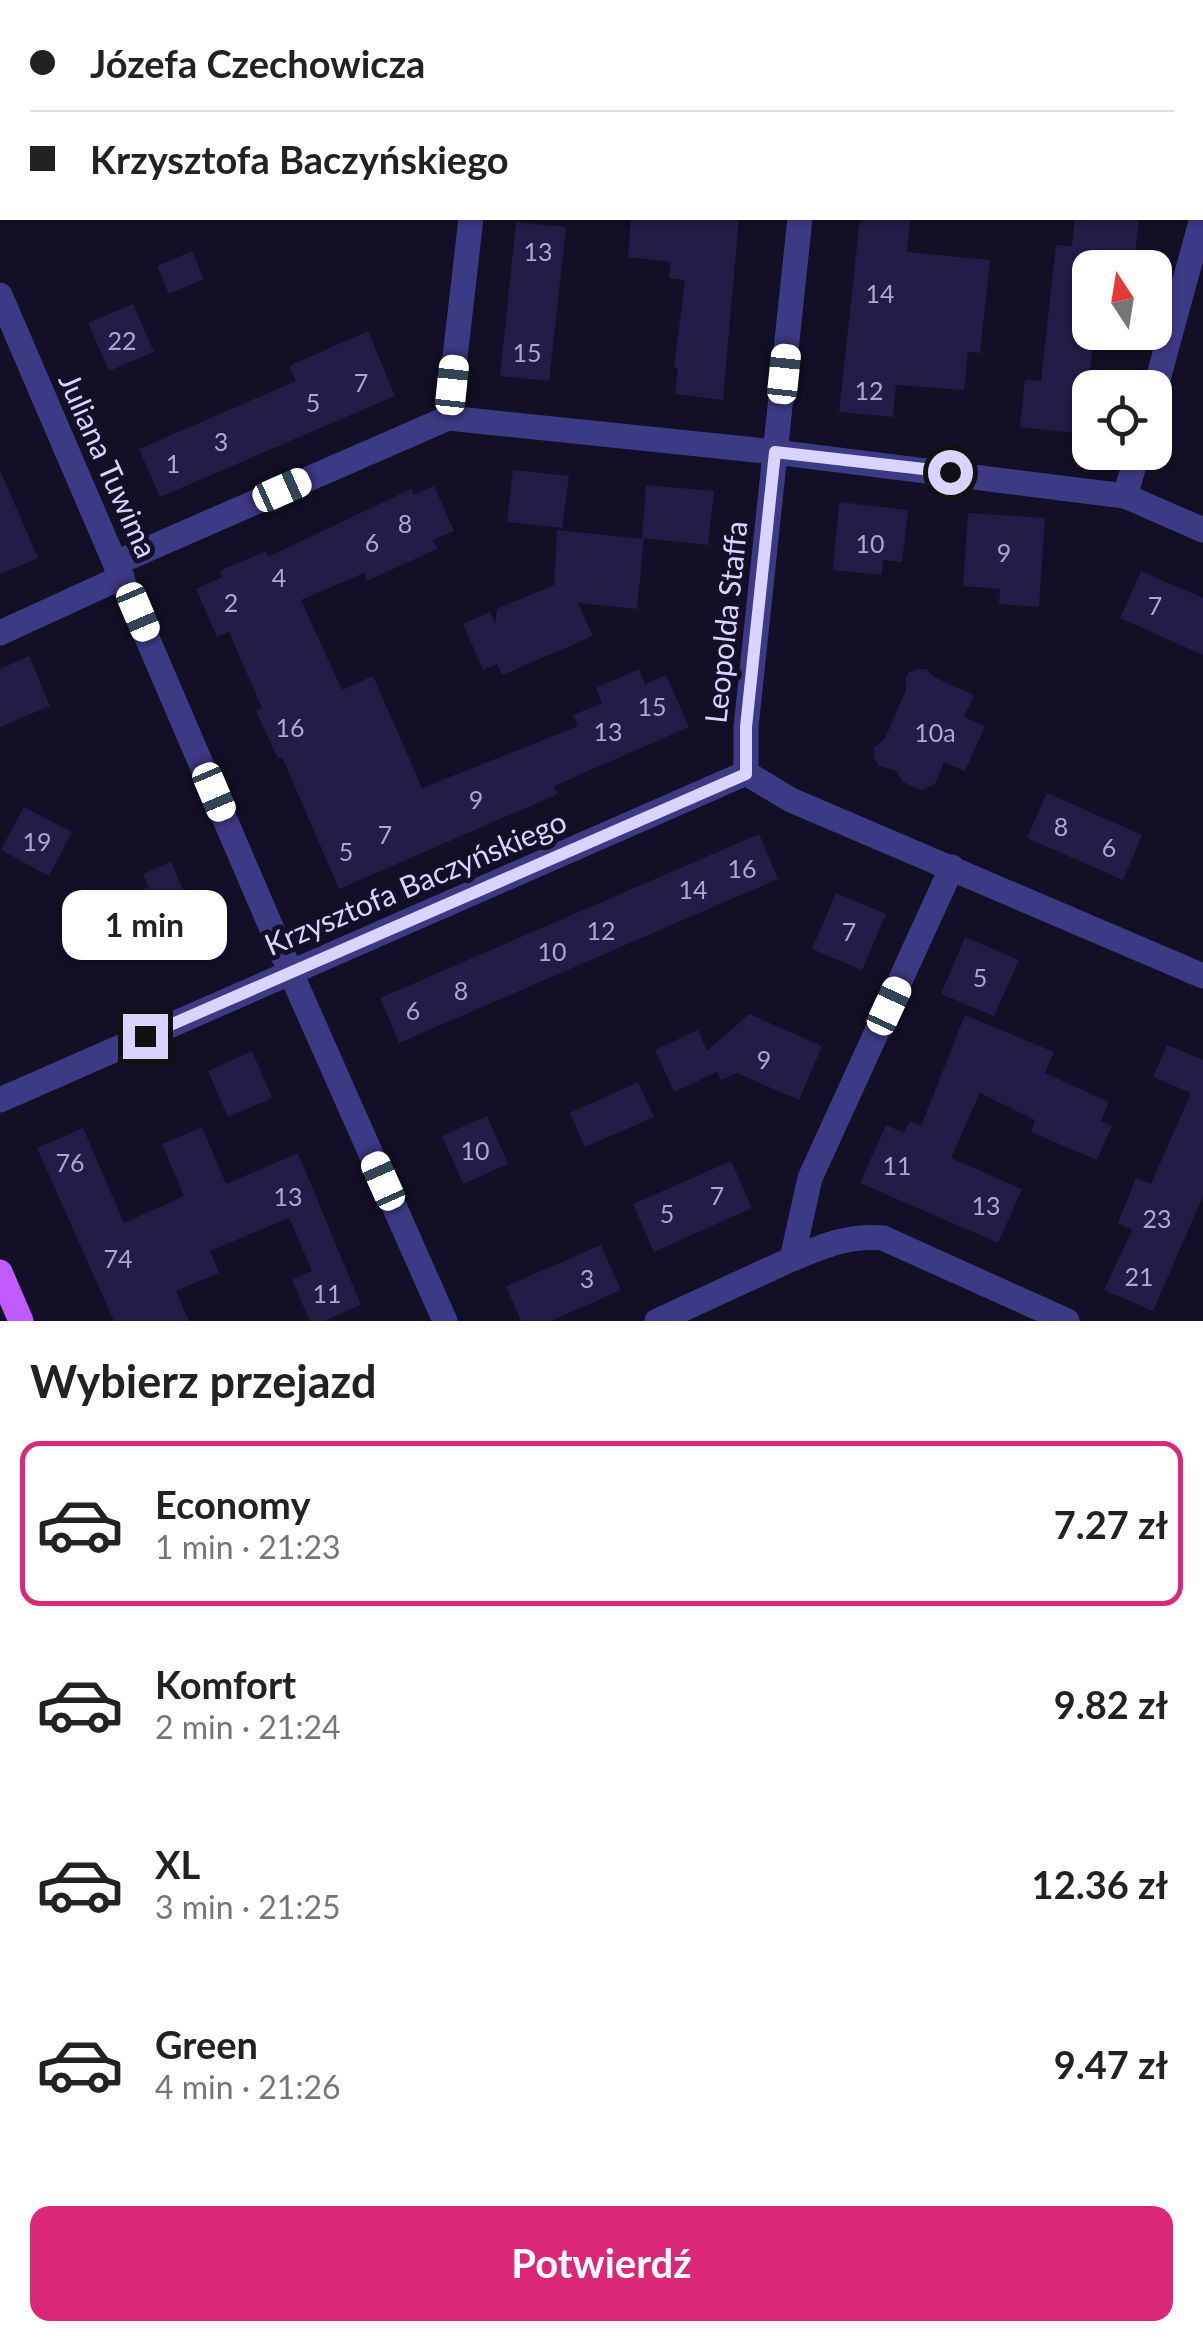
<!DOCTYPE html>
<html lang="pl">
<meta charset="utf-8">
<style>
body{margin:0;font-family:Lato,sans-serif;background:#f2f2f2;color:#222;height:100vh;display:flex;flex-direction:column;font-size:38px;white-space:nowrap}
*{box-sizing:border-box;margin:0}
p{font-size:32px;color:#767676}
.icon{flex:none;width:55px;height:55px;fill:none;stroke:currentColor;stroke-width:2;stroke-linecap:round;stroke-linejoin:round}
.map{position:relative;height:1321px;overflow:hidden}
.drawer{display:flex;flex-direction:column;background:#fff;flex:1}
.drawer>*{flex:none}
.banner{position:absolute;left:0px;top:0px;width:1205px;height:220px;box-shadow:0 2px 8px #0004;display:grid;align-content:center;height:220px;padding:0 30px;background:#fff}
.needle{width:65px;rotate:348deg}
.controls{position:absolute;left:1072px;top:250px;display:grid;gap:20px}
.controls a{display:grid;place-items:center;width:100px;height:100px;border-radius:20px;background:#fff;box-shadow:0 2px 8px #0004;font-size:50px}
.end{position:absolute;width:45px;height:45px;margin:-22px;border:12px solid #d9d4ff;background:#111;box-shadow:0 0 0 5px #111}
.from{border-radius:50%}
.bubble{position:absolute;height:70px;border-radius:20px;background:#fff;box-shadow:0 2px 8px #0004;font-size:32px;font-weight:700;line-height:70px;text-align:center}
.car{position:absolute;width:30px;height:60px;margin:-30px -15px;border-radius:12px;box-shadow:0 0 8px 2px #0007;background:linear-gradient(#fff 24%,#345 0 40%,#fff 0 76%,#345 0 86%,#fff 0)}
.banner b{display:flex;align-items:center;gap:35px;height:95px;font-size:38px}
.banner b+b{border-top:2px solid #e0e0e0}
.banner i{width:25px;height:25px;background:#222}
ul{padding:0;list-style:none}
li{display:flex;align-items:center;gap:30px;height:165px;margin:0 20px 15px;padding:0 10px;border:5px solid transparent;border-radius:20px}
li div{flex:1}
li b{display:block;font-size:38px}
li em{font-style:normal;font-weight:700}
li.on{border-color:#db2777}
li>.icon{width:90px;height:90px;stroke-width:1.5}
h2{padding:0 30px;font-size:45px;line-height:120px}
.primary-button{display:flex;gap:20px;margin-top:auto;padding:20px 30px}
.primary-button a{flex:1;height:115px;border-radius:20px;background:#db2777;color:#fff;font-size:40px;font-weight:700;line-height:115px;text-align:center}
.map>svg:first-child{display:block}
.building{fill:#241b47}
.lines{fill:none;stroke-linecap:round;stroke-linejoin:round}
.minor{stroke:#3d3a85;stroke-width:25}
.major{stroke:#c25bff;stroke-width:25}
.route{stroke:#d9d4ff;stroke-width:12}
.labels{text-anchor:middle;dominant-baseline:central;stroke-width:10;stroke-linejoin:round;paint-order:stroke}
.number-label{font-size:25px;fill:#aca6d1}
.street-label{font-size:30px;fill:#d9d4ff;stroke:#130f26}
</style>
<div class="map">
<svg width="1203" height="1321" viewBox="0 0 1203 1321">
<rect width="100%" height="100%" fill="#130f26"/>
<g class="building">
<path d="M 631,218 L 739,218 L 723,400 L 675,394 L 678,368 L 674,368 L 685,280 L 669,278 L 671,262 L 628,257 Z"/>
<path d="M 860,218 L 910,218 L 907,252 L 990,260 L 980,353 L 968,352 L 964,390 L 896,385 L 893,417 L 839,412 Z"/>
<path d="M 1075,218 L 1139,218 L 1134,261 L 1090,255 L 1090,332 L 1094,332 L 1083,434 L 1020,427 L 1025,379 L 1041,381 L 1056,245 L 1072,246 Z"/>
<path d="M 516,222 L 566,227 L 549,381 L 500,376 Z"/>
<path d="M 192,251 L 204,279 L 169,294 L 157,266 Z"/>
<path d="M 133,304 L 154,352 L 109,371 L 88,323 Z"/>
<path d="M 368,331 L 395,396 L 160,497 L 139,449 L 296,381 L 289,366 Z"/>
<path d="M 0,470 L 38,558 L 0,574 Z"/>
<path d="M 513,470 L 569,476 L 562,528 L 507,522 Z"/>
<path d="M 646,485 L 714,491 L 708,545 L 642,538 Z"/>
<path d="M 434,486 L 454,531 L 433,540 L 437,549 L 367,581 L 364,573 L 301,600 L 342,690 L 373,676 L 422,788 L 578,726 L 573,715 L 602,703 L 596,688 L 639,669 L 645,684 L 666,675 L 689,727 L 554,786 L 558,794 L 339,889 L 282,757 L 278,759 L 256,711 L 262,708 L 229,632 L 217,637 L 196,589 L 222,577 L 219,571 L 266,551 L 268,557 L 411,489 L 414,495 Z"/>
<path d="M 839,502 L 908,510 L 902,562 L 883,560 L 882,575 L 833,570 Z"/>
<path d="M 968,513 L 1045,518 L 1039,607 L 999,604 L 1000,589 L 963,586 Z"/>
<path d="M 557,530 L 644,539 L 637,609 L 578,603 L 593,636 L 502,675 L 497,664 L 483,670 L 463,624 L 490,612 L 495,624 L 497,609 L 554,585 Z"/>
<path d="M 1141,571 L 1203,598 L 1203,655 L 1120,618 Z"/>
<path d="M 29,656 L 50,706 L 0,727 L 0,669 Z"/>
<path d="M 918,669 L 926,669 L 934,677 L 974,695 L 964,717 L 985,726 L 965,771 L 944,762 L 935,784 L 921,790 L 903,782 L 896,771 L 879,766 L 874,757 L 874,748 L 885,738 L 906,690 L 905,680 L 909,672 Z"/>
<path d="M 1047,793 L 1142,835 L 1123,880 L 1027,838 Z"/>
<path d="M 24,807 L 72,832 L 49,876 L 1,850 Z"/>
<path d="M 759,834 L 778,879 L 399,1043 L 380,998 Z"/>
<path d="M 171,862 L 196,920 L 147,941 L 128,896 L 149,887 L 143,874 Z"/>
<path d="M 836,893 L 886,914 L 862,970 L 812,949 Z"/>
<path d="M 965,937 L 1019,960 L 994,1016 L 941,994 Z"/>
<path d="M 749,1014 L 822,1046 L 799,1100 L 737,1073 L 721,1080 L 717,1072 L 674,1092 L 655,1050 L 698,1030 L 707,1051 Z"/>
<path d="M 965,1015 L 1054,1052 L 1045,1073 L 1109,1102 L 1101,1121 L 1112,1126 L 1097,1160 L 1031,1132 L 1035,1120 L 980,1093 L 951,1158 L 1022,1189 L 998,1243 L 860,1183 L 886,1125 L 904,1133 L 910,1121 L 921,1126 Z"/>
<path d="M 1167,1045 L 1203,1060 L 1203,1196 L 1153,1311 L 1104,1290 L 1132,1230 L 1118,1223 L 1136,1178 L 1151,1184 L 1191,1093 L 1153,1077 Z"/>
<path d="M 252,1051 L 272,1098 L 228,1117 L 208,1071 Z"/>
<path d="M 638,1082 L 654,1117 L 585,1147 L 570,1113 Z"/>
<path d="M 487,1116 L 508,1164 L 463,1184 L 442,1136 Z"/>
<path d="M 202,1127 L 226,1184 L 298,1153 L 361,1305 L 324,1321 L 310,1321 L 292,1280 L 312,1271 L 289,1218 L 210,1251 L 219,1273 L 176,1291 L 189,1321 L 114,1321 L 37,1148 L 83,1128 L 124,1223 L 184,1196 L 162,1144 Z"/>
<path d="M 731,1161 L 752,1208 L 654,1252 L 633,1204 Z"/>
<path d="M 601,1245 L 621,1290 L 551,1321 L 521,1321 L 506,1286 Z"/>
</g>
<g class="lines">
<g class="minor">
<path d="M 480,2 L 491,0"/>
<path d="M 823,2 L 823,0"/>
<path d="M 0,127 L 2,126"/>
<path d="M 800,218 L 746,727 L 746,773 L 791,800 L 1203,976"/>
<path d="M 0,295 L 290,971 L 445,1321"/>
<path d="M 1155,390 L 1202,218"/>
<path d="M 448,418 L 775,452 L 1125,496"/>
<path d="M 1138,452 L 1125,496 L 1203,530"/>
<path d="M 116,563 L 448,418 L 471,218"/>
<path d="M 0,633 L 122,577"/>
<path d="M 0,1100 L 746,773"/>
<path d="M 792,1259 C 823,1246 849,1235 883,1238 L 1067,1321"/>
<path d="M 657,1321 L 792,1259 L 810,1178 L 952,867"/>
</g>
<path class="major" d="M 0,1272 L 21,1321"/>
</g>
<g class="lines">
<path class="route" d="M 145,1036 L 746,774 L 746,727 L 775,452 L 950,472"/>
</g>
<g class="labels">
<g class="number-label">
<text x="538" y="251">13</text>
<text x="880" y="293">14</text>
<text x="122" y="340">22</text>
<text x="527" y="352">15</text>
<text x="361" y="382">7</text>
<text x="869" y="390">12</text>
<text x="313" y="402">5</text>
<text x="221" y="441">3</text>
<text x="173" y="463">1</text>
<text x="405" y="523">8</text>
<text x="372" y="542">6</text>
<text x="870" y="543">10</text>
<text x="1004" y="552">9</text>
<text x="279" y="577">4</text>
<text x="231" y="602">2</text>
<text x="1155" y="605">7</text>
<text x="652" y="706">15</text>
<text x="290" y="727">16</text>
<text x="608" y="731">13</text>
<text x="935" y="732">10a</text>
<text x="476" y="799">9</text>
<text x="1061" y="826">8</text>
<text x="385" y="834">7</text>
<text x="37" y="841">19</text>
<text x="1109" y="847">6</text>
<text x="346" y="851">5</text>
<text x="742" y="868">16</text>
<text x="693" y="889">14</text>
<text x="601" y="930">12</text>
<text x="849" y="931">7</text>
<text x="552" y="951">10</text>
<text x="980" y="977">5</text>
<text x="461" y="990">8</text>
<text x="413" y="1010">6</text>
<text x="764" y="1059">9</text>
<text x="475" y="1150">10</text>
<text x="70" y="1162">76</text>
<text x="897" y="1165">11</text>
<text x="717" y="1195">7</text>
<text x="288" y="1196">13</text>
<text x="986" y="1205">13</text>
<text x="667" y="1213">5</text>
<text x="1157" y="1218">23</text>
<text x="118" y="1258">74</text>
<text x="1139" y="1276">21</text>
<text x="587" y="1278">3</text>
<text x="327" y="1293">11</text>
</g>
<g class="street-label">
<text transform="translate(109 465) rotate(66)">Juliana Tuwima</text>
<text transform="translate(725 622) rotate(-84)">Leopolda Staffa</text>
<text transform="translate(415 882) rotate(-23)">Krzysztofa Baczyńskiego</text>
</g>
</g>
</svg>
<div class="controls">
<a><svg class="needle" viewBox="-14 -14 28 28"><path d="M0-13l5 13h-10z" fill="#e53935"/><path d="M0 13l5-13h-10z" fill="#767676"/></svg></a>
<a><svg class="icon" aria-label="locate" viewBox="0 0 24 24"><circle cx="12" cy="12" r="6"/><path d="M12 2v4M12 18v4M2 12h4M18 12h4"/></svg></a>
</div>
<i class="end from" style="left:950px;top:472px"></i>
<i class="end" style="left:145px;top:1036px"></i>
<div class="bubble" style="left:62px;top:890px;width:165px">1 min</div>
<i class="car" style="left:784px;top:374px;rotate:6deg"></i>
<i class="car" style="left:452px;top:385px;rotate:6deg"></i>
<i class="car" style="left:282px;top:490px;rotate:66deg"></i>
<i class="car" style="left:138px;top:612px;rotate:157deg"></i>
<i class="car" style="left:214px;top:792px;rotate:157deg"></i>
<i class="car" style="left:889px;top:1006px;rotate:25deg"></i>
<i class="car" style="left:383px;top:1181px;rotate:336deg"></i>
<div class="banner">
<b><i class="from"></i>Józefa Czechowicza</b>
<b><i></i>Krzysztofa Baczyńskiego</b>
</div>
</div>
<section class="drawer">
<h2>Wybierz przejazd</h2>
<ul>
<li class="on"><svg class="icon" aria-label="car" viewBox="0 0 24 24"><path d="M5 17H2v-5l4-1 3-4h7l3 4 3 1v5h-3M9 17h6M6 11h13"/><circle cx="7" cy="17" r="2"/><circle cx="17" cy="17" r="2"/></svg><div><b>Economy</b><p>1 min · 21:23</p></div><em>7.27 zł</em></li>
<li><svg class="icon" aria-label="car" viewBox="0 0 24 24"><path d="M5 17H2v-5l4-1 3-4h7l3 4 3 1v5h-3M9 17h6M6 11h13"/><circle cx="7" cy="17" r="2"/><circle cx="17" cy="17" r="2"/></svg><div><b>Komfort</b><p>2 min · 21:24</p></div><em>9.82 zł</em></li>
<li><svg class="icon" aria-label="car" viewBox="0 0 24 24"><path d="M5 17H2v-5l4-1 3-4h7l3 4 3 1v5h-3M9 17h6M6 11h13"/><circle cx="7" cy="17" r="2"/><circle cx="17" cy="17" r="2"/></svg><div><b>XL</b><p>3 min · 21:25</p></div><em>12.36 zł</em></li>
<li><svg class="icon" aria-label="car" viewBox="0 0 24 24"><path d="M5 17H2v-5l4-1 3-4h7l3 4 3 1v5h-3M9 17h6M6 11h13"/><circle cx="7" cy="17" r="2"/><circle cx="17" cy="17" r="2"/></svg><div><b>Green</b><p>4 min · 21:26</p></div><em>9.47 zł</em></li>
</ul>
<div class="primary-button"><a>Potwierdź</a></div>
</section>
